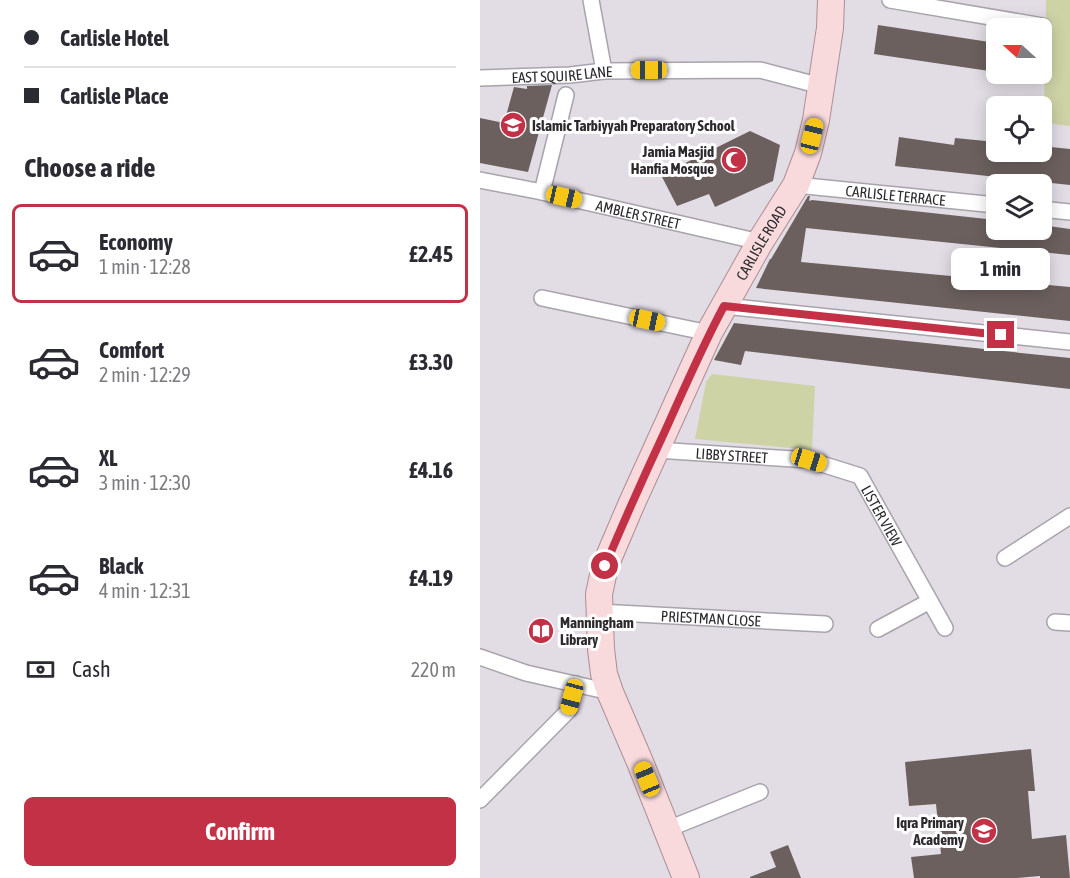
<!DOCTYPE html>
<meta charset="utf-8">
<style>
body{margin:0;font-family:"Asap Condensed",sans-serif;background:#f7f7f7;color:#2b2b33;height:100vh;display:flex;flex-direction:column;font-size:22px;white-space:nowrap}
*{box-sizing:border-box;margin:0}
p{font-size:20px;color:#7c7c81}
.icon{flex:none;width:33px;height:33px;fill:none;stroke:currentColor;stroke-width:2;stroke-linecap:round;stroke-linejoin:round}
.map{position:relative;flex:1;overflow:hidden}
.panel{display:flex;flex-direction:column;background:#fff;width:480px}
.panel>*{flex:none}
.guide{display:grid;align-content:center;height:132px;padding:0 24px;background:#fff}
.needle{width:39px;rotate:291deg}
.buttons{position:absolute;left:506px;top:18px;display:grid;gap:12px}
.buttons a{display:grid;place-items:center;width:66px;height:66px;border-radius:9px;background:#fff;box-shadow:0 3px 15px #0003;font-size:30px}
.end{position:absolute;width:27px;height:27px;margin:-14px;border:8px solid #c23146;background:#fff;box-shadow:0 0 0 3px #fff}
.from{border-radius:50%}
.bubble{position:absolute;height:42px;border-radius:9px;background:#fff;box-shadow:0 3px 15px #0003;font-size:20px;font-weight:700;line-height:42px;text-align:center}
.car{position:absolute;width:18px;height:36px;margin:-18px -9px;border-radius:8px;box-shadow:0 0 4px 2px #0007;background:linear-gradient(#f5c518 24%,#345 0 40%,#f5c518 0 76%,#345 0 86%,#f5c518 0)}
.guide b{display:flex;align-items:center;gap:21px;height:57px;font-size:22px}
.guide b+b{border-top:2px solid #e1e1e2}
.guide i{width:15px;height:15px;background:#2b2b33}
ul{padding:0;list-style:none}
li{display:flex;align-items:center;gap:18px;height:99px;margin:0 12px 9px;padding:0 12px;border:3px solid transparent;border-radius:9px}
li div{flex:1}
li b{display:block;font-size:22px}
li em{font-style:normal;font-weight:700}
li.active{border-color:#c23146}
li>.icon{width:54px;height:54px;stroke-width:1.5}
h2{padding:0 24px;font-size:27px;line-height:72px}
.pay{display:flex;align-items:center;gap:15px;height:66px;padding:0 24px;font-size:22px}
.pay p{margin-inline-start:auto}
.button{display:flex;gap:12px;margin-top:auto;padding:12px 24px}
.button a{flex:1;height:69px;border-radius:9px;background:#c23146;color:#fff;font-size:24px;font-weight:700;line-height:69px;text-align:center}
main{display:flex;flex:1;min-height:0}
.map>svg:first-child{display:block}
.green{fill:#ced3a6}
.building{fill:#6b605e}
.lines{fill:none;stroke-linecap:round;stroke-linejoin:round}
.street-casing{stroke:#a8a3ac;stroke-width:18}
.primary-casing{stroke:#ad8d91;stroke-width:28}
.street{stroke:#fff;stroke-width:15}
.primary{stroke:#f8dadd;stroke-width:26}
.route{stroke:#c23146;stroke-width:8}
.labels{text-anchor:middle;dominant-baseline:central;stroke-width:6;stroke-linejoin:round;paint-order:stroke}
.street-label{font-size:15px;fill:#2c2a2d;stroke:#fff}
.poi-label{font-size:15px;font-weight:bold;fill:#2c2a2d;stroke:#fff;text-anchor:start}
</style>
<main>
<section class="panel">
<div class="guide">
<b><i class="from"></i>Carlisle Hotel</b>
<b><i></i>Carlisle Place</b>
</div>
<h2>Choose a ride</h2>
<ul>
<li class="active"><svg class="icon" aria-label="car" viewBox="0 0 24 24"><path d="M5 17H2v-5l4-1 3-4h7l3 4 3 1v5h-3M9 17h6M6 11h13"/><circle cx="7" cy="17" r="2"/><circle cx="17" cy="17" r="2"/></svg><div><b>Economy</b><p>1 min · 12:28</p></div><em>£2.45</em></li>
<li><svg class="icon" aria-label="car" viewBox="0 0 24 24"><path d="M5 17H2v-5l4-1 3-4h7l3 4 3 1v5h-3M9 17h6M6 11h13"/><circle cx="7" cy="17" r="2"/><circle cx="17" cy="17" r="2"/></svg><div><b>Comfort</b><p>2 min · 12:29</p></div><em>£3.30</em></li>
<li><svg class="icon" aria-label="car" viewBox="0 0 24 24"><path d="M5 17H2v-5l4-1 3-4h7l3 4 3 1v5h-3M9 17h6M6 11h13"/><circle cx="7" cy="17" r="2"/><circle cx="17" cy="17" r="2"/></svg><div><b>XL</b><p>3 min · 12:30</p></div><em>£4.16</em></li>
<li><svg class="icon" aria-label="car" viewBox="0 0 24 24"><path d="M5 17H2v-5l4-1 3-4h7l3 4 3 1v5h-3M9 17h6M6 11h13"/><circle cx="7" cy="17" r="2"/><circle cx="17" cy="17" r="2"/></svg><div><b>Black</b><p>4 min · 12:31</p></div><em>£4.19</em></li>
</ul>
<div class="pay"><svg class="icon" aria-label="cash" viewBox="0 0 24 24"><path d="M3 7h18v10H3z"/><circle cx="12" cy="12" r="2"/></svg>Cash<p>220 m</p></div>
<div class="button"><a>Confirm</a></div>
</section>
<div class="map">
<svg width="590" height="878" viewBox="0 0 590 878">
<rect width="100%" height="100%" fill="#e2dce5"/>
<g class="green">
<path d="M 566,0 L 590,0 L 590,126 C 579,124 568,126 564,114 Z"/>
<path d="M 232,374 L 335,386 L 332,450 L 215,439 L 226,382 Z"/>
</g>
<g class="building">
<path d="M 398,25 L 516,43 L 516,72 L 394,54 Z"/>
<path d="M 72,85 L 48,172 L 0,163 L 0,118 L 24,123 L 34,87 L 47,89 L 47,86 Z"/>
<path d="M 270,131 L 300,145 L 293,181 L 235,207 L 229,194 L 197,206 L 181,175 Z"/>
<path d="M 419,137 L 474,145 L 475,138 L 516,142 L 516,152 L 561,152 L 561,146 L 590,149 L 590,185 L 415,166 Z"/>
<path d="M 328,196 L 330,196 L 329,201 L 332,200 L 516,220 L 516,230 L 561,230 L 561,225 L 590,229 L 590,255 L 326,228 L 321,262 L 590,287 L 590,321 L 276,288 L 290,259 L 291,259 Z"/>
<path d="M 254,323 L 590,358 L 590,389 L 265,351 L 261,365 L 234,360 Z"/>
<path d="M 551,749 L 555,791 L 548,791 L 552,839 L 586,835 L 590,878 L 560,878 L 560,876 L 537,878 L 434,878 L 431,857 L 461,854 L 456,804 L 429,806 L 425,762 Z"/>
<path d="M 308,845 L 321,878 L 270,878 L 270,877 L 296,867 L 290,852 Z"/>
</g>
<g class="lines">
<g class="street-casing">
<g id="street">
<path d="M 111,0 L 124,71"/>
<path d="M 410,0 L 563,26"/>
<path id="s1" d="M 0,78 L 90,75 L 124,71 L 280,70 L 341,86"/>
<path id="s2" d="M 0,180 L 62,192 L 280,242"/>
<path id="s3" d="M 316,185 L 516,205"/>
<path d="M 62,192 L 86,95"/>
<path d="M 561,209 L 590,212"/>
<path d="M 62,298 L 229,333"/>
<path d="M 244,306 L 590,342"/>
<path id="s4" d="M 176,450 L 329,460 L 380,476 L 465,628"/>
<path d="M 525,558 L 590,516"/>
<path id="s5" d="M 119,612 L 345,624"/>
<path d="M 575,622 L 590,623"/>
<path d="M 398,629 L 450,601"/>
<path d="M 0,657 L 46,673 L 130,692"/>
<path d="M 0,800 L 89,710 L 96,684"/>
<path d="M 188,829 L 280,792"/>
</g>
</g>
<g class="primary-casing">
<g id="primary">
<path id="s6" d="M 206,878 L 160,762 L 130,692 L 124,674 L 121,649 L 119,594 L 125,566 L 151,505 L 229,333 L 280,242 L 316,185 L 328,153 L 336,120 L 350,28 L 351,0"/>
</g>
</g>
<use href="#street" class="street"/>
<use href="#primary" class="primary"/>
</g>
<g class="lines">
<path class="route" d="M 125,566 C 144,521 164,476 185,431 C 204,389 222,347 244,306 L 521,335"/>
</g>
<defs>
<g id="school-disc" transform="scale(1.35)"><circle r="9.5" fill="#c23146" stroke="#fff"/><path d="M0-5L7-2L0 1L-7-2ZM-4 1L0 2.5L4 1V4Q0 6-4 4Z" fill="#fff"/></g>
<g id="mosque-disc" transform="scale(1.35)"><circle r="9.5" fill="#c23146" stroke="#fff"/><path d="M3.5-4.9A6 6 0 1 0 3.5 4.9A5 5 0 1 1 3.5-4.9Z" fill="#fff"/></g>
<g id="library-disc" transform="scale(1.35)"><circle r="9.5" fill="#c23146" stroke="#fff"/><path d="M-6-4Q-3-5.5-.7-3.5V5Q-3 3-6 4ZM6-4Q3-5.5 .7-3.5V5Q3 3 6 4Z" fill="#fff"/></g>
</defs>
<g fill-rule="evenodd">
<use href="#school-disc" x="33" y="125"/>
<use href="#mosque-disc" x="254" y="160"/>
<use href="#library-disc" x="61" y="631"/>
<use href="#school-disc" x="504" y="831"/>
</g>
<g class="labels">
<g class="street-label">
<text stroke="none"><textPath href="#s1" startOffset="82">EAST SQUIRE LANE</textPath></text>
<text stroke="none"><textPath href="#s3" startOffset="100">CARLISLE TERRACE</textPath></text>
<text stroke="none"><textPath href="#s2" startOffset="162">AMBLER STREET</textPath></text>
<text stroke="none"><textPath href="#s6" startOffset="688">CARLISLE ROAD</textPath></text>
<text stroke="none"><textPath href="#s4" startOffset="76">LIBBY STREET</textPath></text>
<text stroke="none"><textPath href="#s4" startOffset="252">LISTER VIEW</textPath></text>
<text stroke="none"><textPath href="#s5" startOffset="112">PRIESTMAN CLOSE</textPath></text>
</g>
<g class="poi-label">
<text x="52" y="125">Islamic Tarbiyyah Preparatory School</text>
<text x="234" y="151" text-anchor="end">Jamia Masjid<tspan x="234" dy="17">Hanfia Mosque</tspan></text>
<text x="80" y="622">Manningham<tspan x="80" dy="17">Library</tspan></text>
<text x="484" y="822" text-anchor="end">Iqra Primary<tspan x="484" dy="17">Academy</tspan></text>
</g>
</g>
</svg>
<div class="buttons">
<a><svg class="needle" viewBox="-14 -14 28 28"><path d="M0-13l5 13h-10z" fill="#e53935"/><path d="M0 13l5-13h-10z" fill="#7c7c81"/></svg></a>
<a><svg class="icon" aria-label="locate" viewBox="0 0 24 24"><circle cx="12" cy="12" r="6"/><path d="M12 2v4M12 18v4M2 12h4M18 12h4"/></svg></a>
<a><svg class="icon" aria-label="layers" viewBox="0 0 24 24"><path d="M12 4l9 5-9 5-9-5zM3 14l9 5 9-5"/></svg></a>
</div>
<i class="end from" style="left:125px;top:566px"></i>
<i class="end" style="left:521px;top:335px"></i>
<div class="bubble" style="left:471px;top:248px;width:99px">1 min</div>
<i class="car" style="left:169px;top:70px;rotate:270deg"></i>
<i class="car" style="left:332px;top:136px;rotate:14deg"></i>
<i class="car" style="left:84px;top:197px;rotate:103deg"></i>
<i class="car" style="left:167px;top:320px;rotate:102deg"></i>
<i class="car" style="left:329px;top:460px;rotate:107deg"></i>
<i class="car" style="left:92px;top:697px;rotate:195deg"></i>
<i class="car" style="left:167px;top:779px;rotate:338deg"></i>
</div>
</main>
